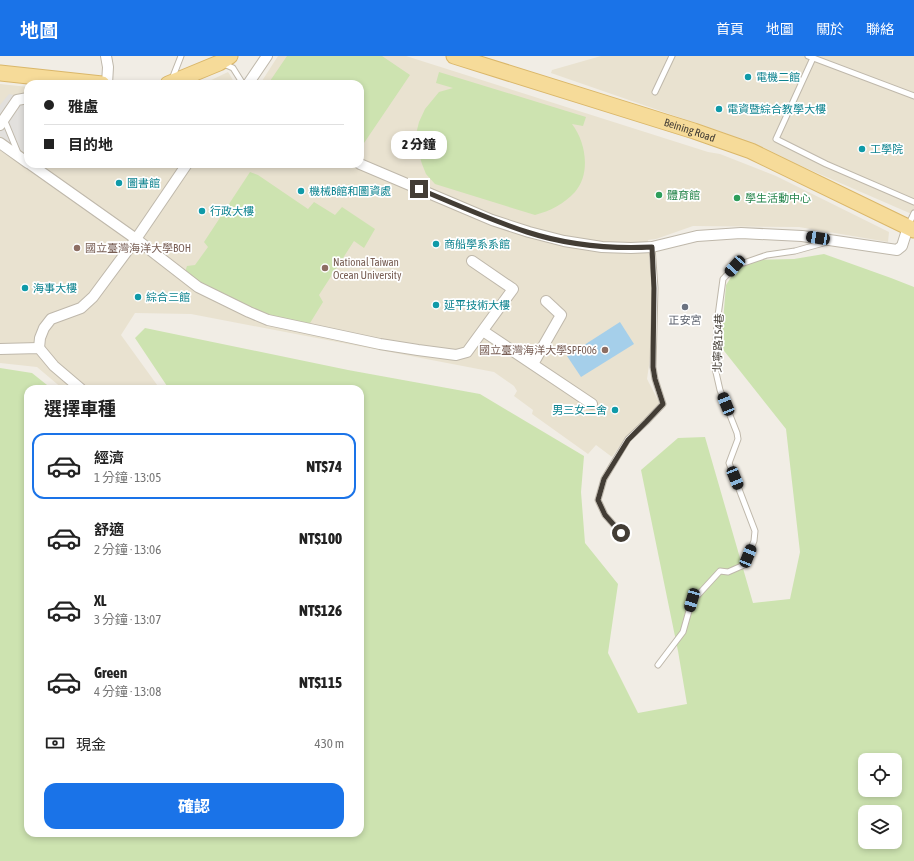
<!DOCTYPE html>
<html lang="zh-TW">
<meta charset="utf-8">
<style>
body{margin:0;font-family:"Asap Condensed","Noto Sans TC",sans-serif;background:#f6f6f6;color:#222;height:100vh;display:flex;flex-direction:column;font-size:15px;white-space:nowrap}
*{box-sizing:border-box;margin:0}
p{font-size:13px;color:#767676}
.icon{flex:none;width:22px;height:22px;fill:none;stroke:currentColor;stroke-width:2;stroke-linecap:round;stroke-linejoin:round}
.map{position:relative;flex:1;overflow:hidden}
.side{position:absolute;left:24px;top:329px;width:340px;height:452px;display:flex;flex-direction:column;background:#fff;border-radius:12px;box-shadow:0 2px 6px #0003}
.side>*{flex:none}
.banner{position:absolute;left:24px;top:24px;width:340px;height:88px;border-radius:12px;box-shadow:0 2px 6px #0003;display:grid;align-content:center;height:88px;padding:0 20px;background:#fff}
.controls{position:absolute;left:858px;top:697px;display:grid;gap:8px}
.controls a{display:grid;place-items:center;width:44px;height:44px;border-radius:8px;background:#fff;box-shadow:0 2px 6px #0003;font-size:20px}
.end{position:absolute;width:18px;height:18px;margin:-9px;border:5px solid #433d35;background:#fff;box-shadow:0 0 0 2px #fff}
.from{border-radius:50%}
.bubble{position:absolute;height:28px;border-radius:12px;background:#fff;box-shadow:0 2px 6px #0003;font-size:13px;font-weight:800;line-height:28px;text-align:center}
.car{position:absolute;width:12px;height:24px;margin:-12px -6px;border-radius:5px;box-shadow:0 0 3px 1px #0007;background:linear-gradient(#222 24%,#8ab4d8 0 40%,#222 0 76%,#8ab4d8 0 86%,#222 0)}
.banner b{display:flex;align-items:center;gap:14px;height:38px;font-size:15px}
.banner b+b{border-top:1px solid #e0e0e0}
.banner i{width:10px;height:10px;background:#222}
ul{padding:0;list-style:none}
li{display:flex;align-items:center;gap:12px;height:66px;margin:0 8px 6px;padding:0 12px;border:2px solid transparent;border-radius:12px}
li div{flex:1}
li b{display:block;font-size:15px}
li em{font-style:normal;font-weight:800}
li.current{border-color:#1a73e8}
li>.icon{width:36px;height:36px;stroke-width:1.5}
h2{padding:0 20px;font-size:18px;line-height:48px}
.pay{display:flex;align-items:center;gap:10px;height:44px;padding:0 20px;font-size:15px}
.pay p{margin-inline-start:auto}
.primary-button{display:flex;gap:8px;margin-top:auto;padding:8px 20px}
.primary-button a{flex:1;height:46px;border-radius:12px;background:#1a73e8;color:#fff;font-size:16px;font-weight:800;line-height:46px;text-align:center}
header{display:flex;align-items:center;gap:24px;box-sizing:border-box;height:56px;padding:0 20px;background:#1a73e8;color:#fff}
header strong{font-size:19px}
nav{display:flex;gap:22px;margin-inline-start:auto;font-size:14px}
.map>svg:first-child{display:block}
.education{fill:#e9e2d0}
.green{fill:#cde3b0;fill-rule:evenodd}
.parking{fill:#e2e0dd}
.water{fill:#a5cfea}
.lines{fill:none;stroke-linecap:round;stroke-linejoin:round}
.service-casing{stroke:#bfb8ab;stroke-width:7}
.minor-casing{stroke:#bfb8ab;stroke-width:12}
.primary-casing{stroke:#dab76a;stroke-width:17}
.service{stroke:#fff;stroke-width:5}
.minor{stroke:#fff;stroke-width:10}
.primary{stroke:#f6db99;stroke-width:15}
.route{stroke:#433d35;stroke-width:5}
.culture-dot{fill:#0f9aa8;stroke:#fff;stroke-width:1.5}
.leisure-dot{fill:#2e9e5b;stroke:#fff;stroke-width:1.5}
.education-dot{fill:#8d6e63;stroke:#fff;stroke-width:1.5}
.worship-dot{fill:#6b7280;stroke:#fff;stroke-width:1.5}
.labels{text-anchor:middle;dominant-baseline:central;stroke-width:3.5;stroke-linejoin:round;paint-order:stroke}
.culture-label{font-size:11px;fill:#0d838f;stroke:#fff;text-anchor:start}
.street-label{font-size:11px;fill:#433d35;stroke:#fff}
.leisure-label{font-size:11px;fill:#27864d;stroke:#fff;text-anchor:start}
.education-label{font-size:11px;fill:#785e54;stroke:#fff;text-anchor:start}
.worship-label{font-size:11px;fill:#5b616d;stroke:#fff}
</style>
<header>
<strong>地圖</strong>
<nav><a>首頁</a><a>地圖</a><a>關於</a><a>聯絡</a></nav>
</header>
<div class="map">
<svg width="914" height="805" viewBox="0 0 914 805">
<rect width="100%" height="100%" fill="#f1ede5"/>
<g class="education">
<path d="M 278,0 L 406,0 L 708,96 L 720,98 L 776,120 L 889,176 L 888,186 L 799,171 L 693,170 L 656,183 L 648,184 L 652,238 L 651,295 L 647,323 L 660,348 L 625,382 L 612,401 L 596,389 L 588,398 L 532,358 L 533,354 L 514,340 L 517,335 L 514,330 L 494,316 L 191,258 L 135,257 L 121,279 L 160,333 L 63,333 L 37,311 L 0,307 L 0,28 L 28,31 L 28,108 L 360,108 L 360,28 L 260,28 Z"/>
<path d="M 601,0 L 914,0 L 914,159 L 730,79 L 551,17 L 552,14 Z"/>
<path d="M 228,16 L 230,19 L 235,28 L 203,28 Z"/>
</g>
<g class="green">
<path d="M 287,0 L 382,0 L 410,19 L 362,90 L 360,89 L 360,28 L 268,28 Z"/>
<path d="M 439,16 L 586,61 L 583,70 L 572,68 C 586,86 591,118 575,136 C 564,148 550,155 535,159 L 435,128 L 426,118 L 422,108 L 417,92 L 416,78 L 419,66 L 425,53 L 439,36 L 453,32 L 436,27 Z"/>
<path d="M 250,116 L 258,119 L 308,153 L 314,146 L 335,159 L 342,151 L 375,173 L 364,192 L 354,185 L 319,239 L 323,246 L 307,272 L 265,263 L 184,219 L 187,210 L 195,209 L 208,191 L 204,186 Z"/>
<path d="M 824,198 L 891,222 L 914,231 L 914,805 L 0,805 L 0,312 L 32,317 L 52,333 L 28,333 L 28,777 L 360,777 L 360,333 L 169,333 L 135,282 L 145,272 L 348,314 L 480,338 L 584,400 L 581,436 L 585,487 L 618,528 L 608,597 L 638,657 L 687,648 L 678,595 L 641,414 L 678,382 L 705,381 L 753,547 L 790,543 L 800,496 L 786,373 L 721,291 L 726,229 L 737,212 L 756,204 L 794,203 ZM 865,704 L 895,704 L 895,734 L 865,734 ZM 865,756 L 895,756 L 895,786 L 865,786 Z"/>
</g>
<path class="parking" d="M 9,38 L 28,42 L 28,99 L 0,80 L 0,49 Z"/>
<path class="water" d="M 620,266 L 634,288 L 581,321 L 567,300 Z"/>
<g class="lines">
<g class="service-casing">
<g id="service">
<path d="M 808,0 L 914,40"/>
<path d="M 813,2 L 776,83 L 826,108 L 914,146"/>
<path d="M 224,8 L 233,12 L 243,28"/>
<path d="M 172,23 L 181,0"/>
<path d="M 655,36 L 672,0"/>
<path d="M 4,63 L 18,97"/>
<path d="M 908,170 L 914,157"/>
<path d="M 621,477 L 605,459 L 598,444 L 604,423 L 628,383 L 646,366 L 663,348 L 655,323 L 653,311 L 655,232 L 652,191"/>
<path d="M 658,609 L 683,576 L 692,544 L 698,539 L 720,515 L 728,516 L 744,509 L 754,485 L 755,475 L 729,407 L 738,383 L 737,377 L 720,334 L 715,312 L 717,267 L 723,223 L 735,210 L 767,199 L 795,195 L 827,186"/>
</g>
</g>
<g class="minor-casing">
<g id="minor">
<path d="M 106,0 L 108,11 L 107,28"/>
<path d="M 248,28 L 267,0"/>
<path d="M 0,69 L 17,44 L 28,42"/>
<path d="M 0,87 L 28,107"/>
<path d="M 30,108 L 136,183 L 198,231 L 249,256 L 268,264 L 380,288 L 418,294 L 456,299 L 467,296 L 513,233 L 472,205"/>
<path d="M 360,108 L 492,164 L 529,176 L 564,185 L 602,191 L 631,192 L 652,191 L 697,180 L 741,177 L 802,180 L 897,194 L 902,190 L 908,171"/>
<path d="M 483,275 L 592,348"/>
<path d="M 39,292 L 40,282 L 44,272 L 51,263 L 81,252 L 93,241 L 136,183 L 187,108"/>
<path d="M 0,293 L 39,292 L 54,310 L 81,333"/>
<path d="M 533,308 L 561,259 L 546,245"/>
</g>
</g>
<g class="primary-casing">
<g id="primary">
<path id="s1" d="M 454,0 L 694,75 L 751,95 L 914,174"/>
<path d="M 0,17 L 102,28"/>
<path d="M 168,28 L 219,7 L 230,0"/>
</g>
</g>
<use href="#service" class="service"/>
<use href="#minor" class="minor"/>
<use href="#primary" class="primary"/>
</g>
<g class="lines">
<path class="route" d="M 419,133 C 455,148 490,164 527,176 C 567,189 610,193 652,191 L 654,232 L 653,311 L 655,323 L 663,348 L 646,366 L 628,384 L 604,423 L 598,444 L 605,459 L 621,477"/>
</g>
<g class="culture-dot">
<circle cx="748" cy="21" r="4"/>
<circle cx="719" cy="53" r="4"/>
<circle cx="862" cy="93" r="4"/>
<circle cx="119" cy="127" r="4"/>
<circle cx="301" cy="135" r="4"/>
<circle cx="202" cy="155" r="4"/>
<circle cx="436" cy="188" r="4"/>
<circle cx="25" cy="232" r="4"/>
<circle cx="138" cy="241" r="4"/>
<circle cx="436" cy="249" r="4"/>
<circle cx="615" cy="354" r="4"/>
</g>
<g class="leisure-dot">
<circle cx="659" cy="139" r="4"/>
<circle cx="737" cy="142" r="4"/>
</g>
<g class="education-dot">
<circle cx="77" cy="192" r="4"/>
<circle cx="325" cy="212" r="4"/>
<circle cx="605" cy="294" r="4"/>
</g>
<circle class="worship-dot" cx="685" cy="251" r="4"/>
<g class="labels">
<g class="culture-label">
<text x="756" y="21">電機二館</text>
<text x="727" y="53">電資暨綜合教學大樓</text>
<text x="870" y="93">工學院</text>
<text x="127" y="127">圖書館</text>
<text x="309" y="135">機械B館和圖資處</text>
<text x="210" y="155">行政大樓</text>
<text x="444" y="188">商船學系系館</text>
<text x="33" y="232">海事大樓</text>
<text x="146" y="241">綜合三館</text>
<text x="444" y="249">延平技術大樓</text>
<text x="607" y="354" text-anchor="end">男三女二舍</text>
</g>
<g class="street-label">
<text stroke="none"><textPath href="#s1" startOffset="247">Beining Road</textPath></text>
<text transform="translate(718 287) rotate(-88)">北寧路154巷</text>
</g>
<g class="leisure-label">
<text x="667" y="139">體育館</text>
<text x="745" y="142">學生活動中心</text>
</g>
<g class="education-label">
<text x="85" y="192">國立臺灣海洋大學BOH</text>
<text x="333" y="206">National Taiwan<tspan x="333" dy="13">Ocean University</tspan></text>
<text x="597" y="294" text-anchor="end">國立臺灣海洋大學SPF006</text>
</g>
<g class="worship-label">
<text x="685" y="264">正安宮</text>
</g>
</g>
</svg>
<div class="controls">
<a><svg class="icon" aria-label="locate" viewBox="0 0 24 24"><circle cx="12" cy="12" r="6"/><path d="M12 2v4M12 18v4M2 12h4M18 12h4"/></svg></a>
<a><svg class="icon" aria-label="layers" viewBox="0 0 24 24"><path d="M12 4l9 5-9 5-9-5zM3 14l9 5 9-5"/></svg></a>
</div>
<i class="end from" style="left:621px;top:477px"></i>
<i class="end" style="left:419px;top:133px"></i>
<div class="bubble" style="left:391px;top:75px;width:56px">2 分鐘</div>
<i class="car" style="left:818px;top:182px;rotate:279deg"></i>
<i class="car" style="left:735px;top:210px;rotate:222deg"></i>
<i class="car" style="left:726px;top:348px;rotate:338deg"></i>
<i class="car" style="left:735px;top:422px;rotate:158deg"></i>
<i class="car" style="left:748px;top:500px;rotate:22deg"></i>
<i class="car" style="left:692px;top:544px;rotate:196deg"></i>
<div class="banner">
<b><i class="from"></i>雅盧</b>
<b><i></i>目的地</b>
</div>
<section class="side">
<h2>選擇車種</h2>
<ul>
<li class="current"><svg class="icon" aria-label="car" viewBox="0 0 24 24"><path d="M5 17H2v-5l4-1 3-4h7l3 4 3 1v5h-3M9 17h6M6 11h13"/><circle cx="7" cy="17" r="2"/><circle cx="17" cy="17" r="2"/></svg><div><b>經濟</b><p>1 分鐘 · 13:05</p></div><em>NT$74</em></li>
<li><svg class="icon" aria-label="car" viewBox="0 0 24 24"><path d="M5 17H2v-5l4-1 3-4h7l3 4 3 1v5h-3M9 17h6M6 11h13"/><circle cx="7" cy="17" r="2"/><circle cx="17" cy="17" r="2"/></svg><div><b>舒適</b><p>2 分鐘 · 13:06</p></div><em>NT$100</em></li>
<li><svg class="icon" aria-label="car" viewBox="0 0 24 24"><path d="M5 17H2v-5l4-1 3-4h7l3 4 3 1v5h-3M9 17h6M6 11h13"/><circle cx="7" cy="17" r="2"/><circle cx="17" cy="17" r="2"/></svg><div><b>XL</b><p>3 分鐘 · 13:07</p></div><em>NT$126</em></li>
<li><svg class="icon" aria-label="car" viewBox="0 0 24 24"><path d="M5 17H2v-5l4-1 3-4h7l3 4 3 1v5h-3M9 17h6M6 11h13"/><circle cx="7" cy="17" r="2"/><circle cx="17" cy="17" r="2"/></svg><div><b>Green</b><p>4 分鐘 · 13:08</p></div><em>NT$115</em></li>
</ul>
<div class="pay"><svg class="icon" aria-label="cash" viewBox="0 0 24 24"><path d="M3 7h18v10H3z"/><circle cx="12" cy="12" r="2"/></svg>現金<p>430 m</p></div>
<div class="primary-button"><a>確認</a></div>
</section>
</div>
